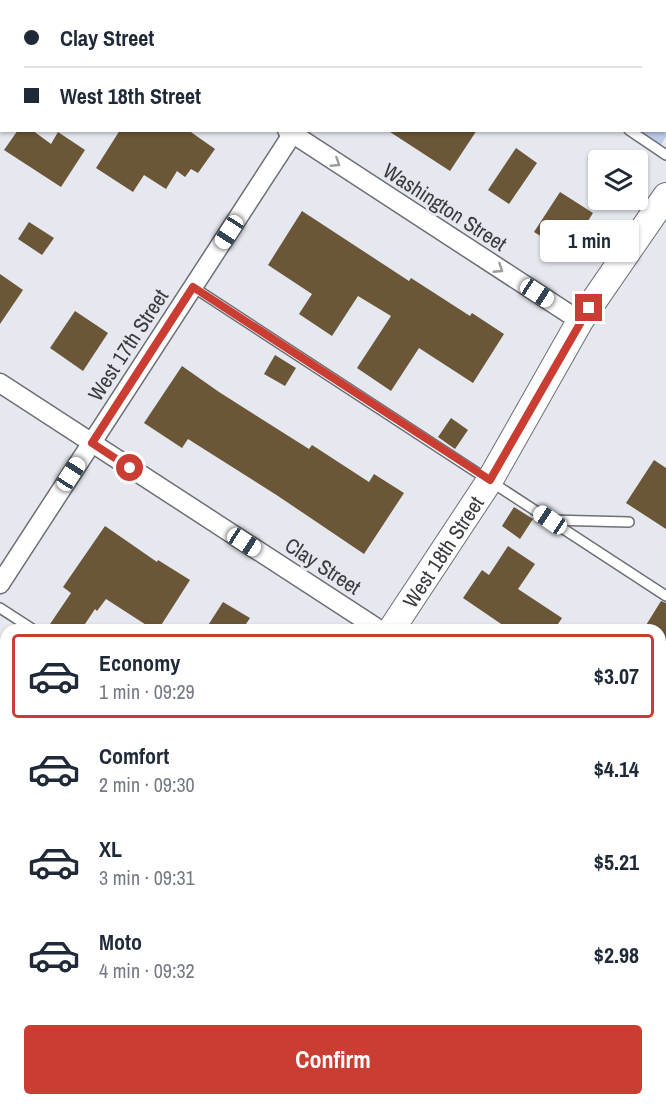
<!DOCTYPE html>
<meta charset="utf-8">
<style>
body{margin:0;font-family:"Archivo Narrow",sans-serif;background:#f2f2f3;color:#1f2937;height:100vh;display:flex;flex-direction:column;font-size:22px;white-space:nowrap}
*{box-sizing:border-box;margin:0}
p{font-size:20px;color:#747a83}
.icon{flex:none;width:33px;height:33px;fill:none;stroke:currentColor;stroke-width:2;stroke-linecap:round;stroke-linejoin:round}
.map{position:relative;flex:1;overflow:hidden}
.side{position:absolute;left:0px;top:624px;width:666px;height:482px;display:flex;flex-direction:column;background:#fff;border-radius:18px 18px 0 0;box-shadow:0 2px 4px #0004}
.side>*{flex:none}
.guide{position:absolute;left:0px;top:0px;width:666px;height:132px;box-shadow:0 2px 4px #0004;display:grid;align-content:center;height:132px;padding:0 24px;background:#fff}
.buttons{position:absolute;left:588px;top:150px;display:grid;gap:12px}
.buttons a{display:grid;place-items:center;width:60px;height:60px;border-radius:6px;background:#fff;box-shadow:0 2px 4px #0004;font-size:30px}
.end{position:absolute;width:27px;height:27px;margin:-14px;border:8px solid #ca3d32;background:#fff;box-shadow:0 0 0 3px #fff}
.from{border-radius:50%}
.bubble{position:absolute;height:42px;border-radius:6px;background:#fff;box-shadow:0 2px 4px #0004;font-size:20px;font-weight:800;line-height:42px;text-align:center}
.car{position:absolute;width:18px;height:36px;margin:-18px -9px;border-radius:8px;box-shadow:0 0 4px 2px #0007;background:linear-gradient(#fff 24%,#345 0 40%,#fff 0 76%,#345 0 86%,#fff 0)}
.guide b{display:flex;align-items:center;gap:21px;height:57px;font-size:22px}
.guide b+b{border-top:2px solid #e0e1e3}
.guide i{width:15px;height:15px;background:#1f2937}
ul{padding:10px 0 0;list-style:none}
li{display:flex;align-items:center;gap:18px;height:84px;margin:0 12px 9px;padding:0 12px;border:3px solid transparent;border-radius:6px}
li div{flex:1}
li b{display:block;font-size:22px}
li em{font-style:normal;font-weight:800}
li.on{border-color:#ca3d32}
li>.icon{width:54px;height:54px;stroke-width:1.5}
.action{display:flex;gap:12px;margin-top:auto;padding:12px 24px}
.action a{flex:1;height:69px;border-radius:6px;background:#ca3d32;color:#fff;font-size:24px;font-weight:800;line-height:69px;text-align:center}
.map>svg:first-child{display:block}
.green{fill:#bccce9}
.building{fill:#6b5638}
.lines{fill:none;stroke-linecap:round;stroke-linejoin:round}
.service-casing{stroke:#6c6f74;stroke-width:12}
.minor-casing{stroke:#6c6f74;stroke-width:21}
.secondary-casing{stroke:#6c6f74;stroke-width:28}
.service{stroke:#fff;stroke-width:9}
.minor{stroke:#fff;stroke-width:18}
.secondary{stroke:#fff;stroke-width:26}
.oneway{stroke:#9c9d9e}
.route{stroke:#ca3d32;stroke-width:8}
.labels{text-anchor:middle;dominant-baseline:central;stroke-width:6;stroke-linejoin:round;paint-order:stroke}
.street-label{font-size:21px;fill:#3a3b3e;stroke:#e5e8ef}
</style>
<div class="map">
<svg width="666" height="1105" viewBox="0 0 666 1105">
<rect width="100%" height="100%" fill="#e5e8ef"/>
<path class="green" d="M 665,37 L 666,137 L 658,149 L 629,131 L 664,130 Z"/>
<g class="building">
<path d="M 18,130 L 32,130 L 51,144 L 58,132 L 85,150 L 61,187 L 4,150 Z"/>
<path d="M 120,130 L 188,130 L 215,149 L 198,173 L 191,169 L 185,177 L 177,171 L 166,189 L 144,175 L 133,192 L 96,168 Z"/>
<path d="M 387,130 L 477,130 L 450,171 Z"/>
<path d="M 516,148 L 537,163 L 509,204 L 488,190 Z"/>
<path d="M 560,192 L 593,213 L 568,253 L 534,232 Z"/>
<path d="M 302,211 L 409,281 L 411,278 L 470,316 L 472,313 L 504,334 L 473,383 L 419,348 L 391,391 L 357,368 L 391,316 L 358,296 L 332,336 L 299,314 L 312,294 L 268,265 Z"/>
<path d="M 29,222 L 54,238 L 42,255 L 18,239 Z"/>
<path d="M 0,274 L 23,290 L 0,324 Z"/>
<path d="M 75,311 L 108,333 L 83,371 L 50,348 Z"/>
<path d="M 275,355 L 296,368 L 285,386 L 264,374 Z"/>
<path d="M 182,366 L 219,392 L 309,449 L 312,445 L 369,482 L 374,474 L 404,493 L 364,554 L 278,496 L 188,439 L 182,448 L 144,423 Z"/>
<path d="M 451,418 L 468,430 L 455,449 L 438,437 Z"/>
<path d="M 654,460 L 666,468 L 666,529 L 626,503 Z"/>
<path d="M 514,507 L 533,519 L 520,539 L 502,526 Z"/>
<path d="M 105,526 L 157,562 L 158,560 L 190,580 L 158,630 L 154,630 L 106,599 L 97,611 L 95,609 L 81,630 L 46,630 L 71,593 L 63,587 Z"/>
<path d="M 508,546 L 535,564 L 518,589 L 562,618 L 554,630 L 510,630 L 463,598 L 482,570 L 489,575 Z"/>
<path d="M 661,601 L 666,603 L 666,644 L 660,641 L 660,630 L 643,630 Z"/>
<path d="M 223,602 L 250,618 L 242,630 L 205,630 Z"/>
</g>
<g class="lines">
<g class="service-casing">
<g id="service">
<path d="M 427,0 L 430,2"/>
<path d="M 629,130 L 666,155"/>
<path d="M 193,287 L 666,596"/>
<path d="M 550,520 L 629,522"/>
<path d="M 0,608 L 34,630"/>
<path d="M 660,1037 L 666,1041"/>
<path d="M 0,1056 L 6,1060"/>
</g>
</g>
<g class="minor-casing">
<g id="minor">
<path d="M 86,0 L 89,2"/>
<path d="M 378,2 L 379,0"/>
<path d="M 287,130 L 580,321"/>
<path d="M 0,383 L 380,630"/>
<path d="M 0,584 L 295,130"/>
<path d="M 660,812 L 666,816"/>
<path d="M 0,830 L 6,834"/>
<path d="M 416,1100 L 424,1105"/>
</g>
</g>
<g class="secondary-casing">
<g id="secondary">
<path id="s1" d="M 391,630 L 490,480 L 580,321 L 666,196"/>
<path d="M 78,1105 L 82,1100"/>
</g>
</g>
<use href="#service" class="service"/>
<use href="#minor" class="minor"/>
<use href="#secondary" class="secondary"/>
</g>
<defs><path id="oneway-chevron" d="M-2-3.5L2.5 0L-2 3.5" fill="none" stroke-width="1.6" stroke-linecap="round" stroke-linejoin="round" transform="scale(1.5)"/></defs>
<g class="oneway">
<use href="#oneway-chevron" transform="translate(336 163) rotate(33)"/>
<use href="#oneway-chevron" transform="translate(499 269) rotate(33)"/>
</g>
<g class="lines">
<path class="route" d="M 130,468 L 92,443 L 193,287 L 490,480 L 589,308"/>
</g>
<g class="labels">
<g class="street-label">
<text transform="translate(445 207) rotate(33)">Washington Street</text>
<text transform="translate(128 345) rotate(-57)">West 17th Street</text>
<text stroke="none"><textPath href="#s1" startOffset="94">West 18th Street</textPath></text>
<text transform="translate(323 566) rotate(33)">Clay Street</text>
</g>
</g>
</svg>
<div class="buttons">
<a><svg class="icon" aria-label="layers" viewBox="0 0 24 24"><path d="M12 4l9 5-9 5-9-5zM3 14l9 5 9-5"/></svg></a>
</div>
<i class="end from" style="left:130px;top:468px"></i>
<i class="end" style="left:589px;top:308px"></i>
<div class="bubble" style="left:540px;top:220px;width:99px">1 min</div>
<i class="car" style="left:229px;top:232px;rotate:213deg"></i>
<i class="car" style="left:537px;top:293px;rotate:123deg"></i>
<i class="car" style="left:71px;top:474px;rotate:33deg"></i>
<i class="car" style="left:550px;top:520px;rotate:304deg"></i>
<i class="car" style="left:244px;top:542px;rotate:123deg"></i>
<div class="guide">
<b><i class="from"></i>Clay Street</b>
<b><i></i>West 18th Street</b>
</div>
<section class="side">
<ul>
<li class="on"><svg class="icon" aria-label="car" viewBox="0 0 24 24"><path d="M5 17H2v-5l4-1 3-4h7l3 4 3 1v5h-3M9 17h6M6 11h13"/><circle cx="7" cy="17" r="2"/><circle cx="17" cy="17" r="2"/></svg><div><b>Economy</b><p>1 min · 09:29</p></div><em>$3.07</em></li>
<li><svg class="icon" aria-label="car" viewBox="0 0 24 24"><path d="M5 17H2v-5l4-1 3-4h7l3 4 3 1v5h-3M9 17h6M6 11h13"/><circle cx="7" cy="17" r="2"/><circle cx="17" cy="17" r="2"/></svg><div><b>Comfort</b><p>2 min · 09:30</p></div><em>$4.14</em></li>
<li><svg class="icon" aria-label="car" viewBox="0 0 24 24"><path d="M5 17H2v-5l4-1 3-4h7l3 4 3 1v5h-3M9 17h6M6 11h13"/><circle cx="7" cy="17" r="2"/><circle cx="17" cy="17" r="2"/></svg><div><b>XL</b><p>3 min · 09:31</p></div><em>$5.21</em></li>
<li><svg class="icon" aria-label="car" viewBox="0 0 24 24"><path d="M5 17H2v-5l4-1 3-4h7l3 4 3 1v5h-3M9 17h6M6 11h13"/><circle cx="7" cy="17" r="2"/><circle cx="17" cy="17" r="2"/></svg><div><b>Moto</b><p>4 min · 09:32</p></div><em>$2.98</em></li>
</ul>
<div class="action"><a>Confirm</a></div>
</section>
</div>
